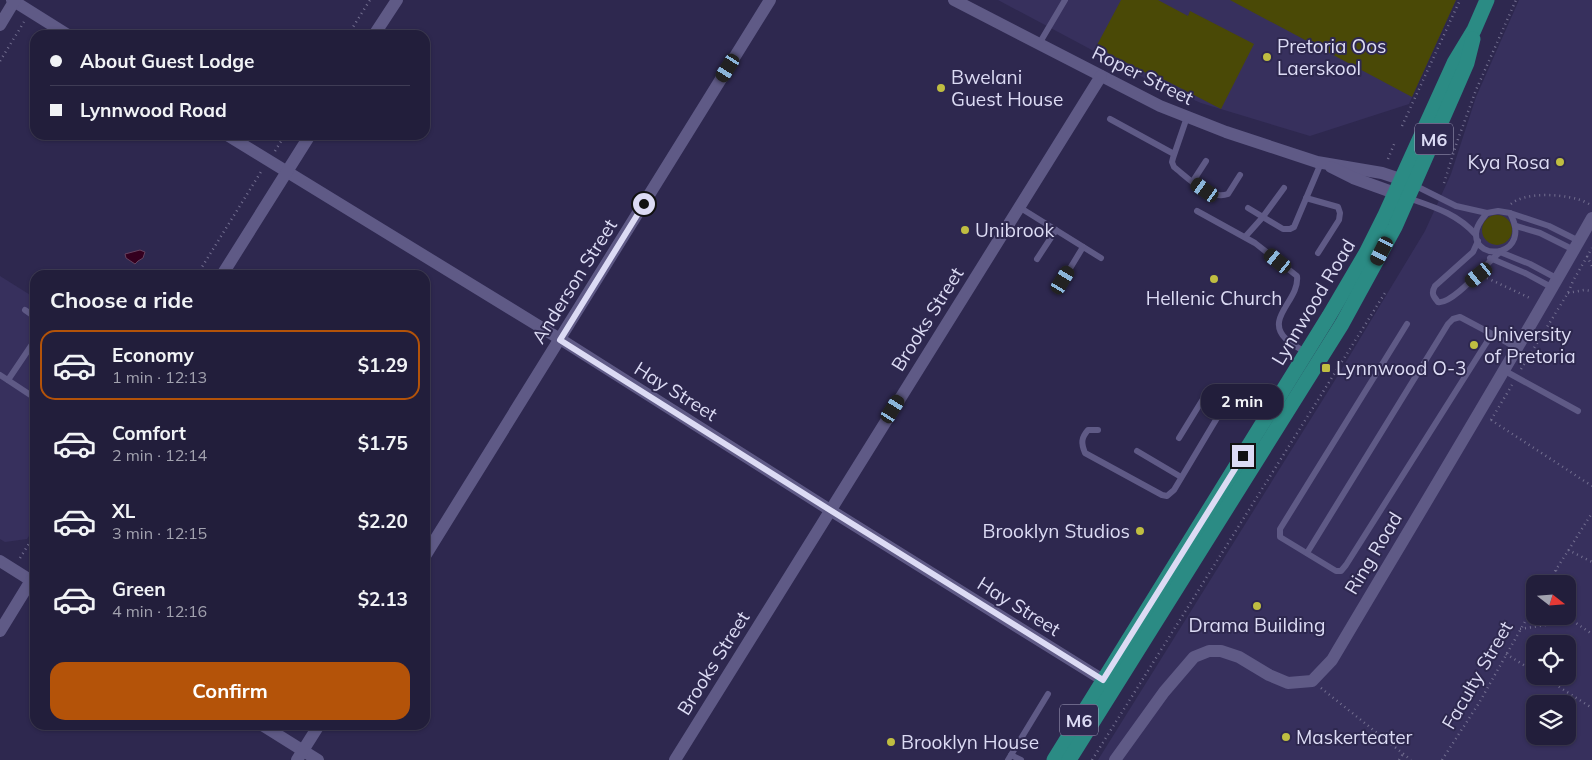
<!DOCTYPE html>
<meta charset="utf-8">
<style>
body{margin:0;font-family:Mulish,sans-serif;background:#2e2b46;color:#f1f3f6;height:100vh;display:flex;flex-direction:column;font-size:19px;white-space:nowrap}
*{box-sizing:border-box;margin:0}
p{font-size:16px;color:#a2a2af}
.icon{flex:none;width:28px;height:28px;fill:none;stroke:currentColor;stroke-width:2;stroke-linecap:round;stroke-linejoin:round}
.map{position:relative;flex:1;overflow:hidden}
.side{position:absolute;left:30px;top:270px;width:400px;height:460px;display:flex;flex-direction:column;background:#221e3b;border-radius:15px;box-shadow:0 1px 4px #0004,0 0 0 1px #3f3c55}
.side>*{flex:none}
.top-card{position:absolute;left:30px;top:30px;width:400px;height:110px;border-radius:15px;box-shadow:0 1px 4px #0004,0 0 0 1px #3f3c55;display:grid;align-content:center;height:110px;padding:0 20px;background:#221e3b}
.needle{width:32px;rotate:107deg}
.tools{position:absolute;left:1526px;top:575px;display:grid;gap:10px}
.tools a{display:grid;place-items:center;width:50px;height:50px;border-radius:10px;background:#221e3b;box-shadow:0 1px 4px #0004,0 0 0 1px #3f3c55;font-size:25px}
.end{position:absolute;width:22px;height:22px;margin:-11px;border:6px solid #dcdbf4;background:#111;box-shadow:0 0 0 2px #111}
.from{border-radius:50%}
.bubble{position:absolute;height:35px;border-radius:15px;background:#221e3b;box-shadow:0 1px 4px #0004,0 0 0 1px #3f3c55;font-size:16px;font-weight:700;line-height:35px;text-align:center}
.car{position:absolute;width:15px;height:30px;margin:-15px -8px;border-radius:6px;box-shadow:0 0 4px 1px #0007;background:linear-gradient(#222 24%,#8ab4d8 0 40%,#222 0 76%,#8ab4d8 0 86%,#222 0)}
.top-card b{display:flex;align-items:center;gap:18px;height:48px;font-size:19px}
.top-card b+b{border-top:1px solid #3f3c55}
.top-card i{width:12px;height:12px;background:#f1f3f6}
ul{padding:0;list-style:none}
li{display:flex;align-items:center;gap:15px;height:70px;margin:0 10px 8px;padding:0 10px;border:2px solid transparent;border-radius:15px}
li div{flex:1}
li b{display:block;font-size:19px}
li em{font-style:normal;font-weight:700}
li.selected{border-color:#b45309}
li>.icon{width:45px;height:45px;stroke-width:1.5}
h2{padding:0 20px;font-size:22px;line-height:60px}
.primary-button{display:flex;gap:10px;margin-top:auto;padding:10px 20px}
.primary-button a{flex:1;height:58px;border-radius:15px;background:#b45309;color:#fff;font-size:20px;font-weight:700;line-height:58px;text-align:center}
.map>svg:first-child{display:block}
.built{fill:#37305d;fill-rule:evenodd}
.green{fill:#4a4906}
.water{fill:#34001f;stroke:#66425f}
.lines{fill:none;stroke-linecap:round;stroke-linejoin:round}
.path{stroke:#736f90;stroke-width:2.5;stroke-dasharray:1 4;stroke-linecap:butt}
.service{stroke:#5f5a86;stroke-width:6}
.minor{stroke:#5f5a86;stroke-width:12}
.primary{stroke:#2b8b84;stroke-width:15}
.route{stroke:#dcdbf4;stroke-width:6}
.poi-dot{fill:#c0be41;stroke:#2e284f;stroke-width:2}
.labels{text-anchor:middle;dominant-baseline:central;stroke-width:4;stroke-linejoin:round;paint-order:stroke}
.shield{fill:#2e284f;stroke:#a8a5c2;stroke-width:1}
.shield-label{font-size:18px;font-weight:bold;fill:#dcdbf4}
.poi-label{font-size:19px;fill:#dcdbf4;stroke:#2e284f;text-anchor:start}
.street-label{font-size:19px;fill:#dcdbf4;stroke:#2e284f}
</style>
<div class="map">
<svg width="1592" height="760" viewBox="0 0 1592 760">
<rect width="100%" height="100%" fill="#2e284f"/>
<g class="built">
<path d="M 998,0 L 1456,0 L 1409,104 L 1310,136 L 1201,103 L 1150,81 Z"/>
<path d="M 1519,0 L 1592,0 L 1592,760 L 1098,760 L 1332,385 L 1425,231 L 1451,174 L 1476,97 ZM 1535,584 L 1568,584 L 1568,616 L 1535,616 ZM 1535,644 L 1568,644 L 1568,676 L 1535,676 ZM 1535,704 L 1568,704 L 1568,736 L 1535,736 Z"/>
<path d="M 0,276 L 35,298 L 35,526 L 27,539 L 5,542 L 0,539 Z"/>
</g>
<g class="green">
<path d="M 1121,0 L 1158,0 L 1188,16 L 1190,11 L 1254,44 L 1221,109 L 1157,76 L 1156,78 L 1096,47 Z"/>
<path d="M 1230,0 L 1456,0 L 1412,97 Z"/>
<circle cx="1497" cy="230" r="15"/>
</g>
<path class="water" d="M 140,250 L 145,252 L 143,258 L 138,261 L 135,264 L 126,258 L 125,254 Z"/>
<g class="lines">
<g class="path">
<path d="M 348,35 L 370,0"/>
<path d="M 0,61 L 24,22"/>
<path d="M 1402,126 L 1460,0"/>
<path d="M 275,151 L 285,135"/>
<path d="M 1388,159 L 1395,142"/>
<path d="M 1444,183 L 1457,142 L 1476,90 L 1516,0"/>
<path d="M 1511,204 C 1525,192 1559,194 1577,199 C 1582,200 1587,203 1591,205"/>
<path d="M 1587,256 L 1592,266"/>
<path d="M 197,275 L 262,170"/>
<path d="M 1487,278 L 1532,299"/>
<path d="M 1568,293 L 1584,290 L 1592,291"/>
<path d="M 1521,369 L 1568,293 L 1573,281 L 1592,248"/>
<path d="M 1491,420 L 1512,385"/>
<path d="M 1491,420 L 1592,486"/>
<path d="M 1568,550 L 1592,562"/>
<path d="M 20,558 L 35,534"/>
<path d="M 1556,570 L 1560,584"/>
<path d="M 1547,584 L 1592,513"/>
<path d="M 1568,606 L 1573,621 L 1592,634"/>
<path d="M 1520,629 L 1573,621"/>
<path d="M 1506,654 L 1535,672"/>
<path d="M 1542,676 L 1592,708"/>
<path d="M 1321,688 L 1411,760"/>
<path d="M 1092,760 L 1385,293"/>
<path d="M 1399,760 L 1403,754"/>
<path d="M 1442,760 L 1479,703 L 1535,604"/>
</g>
<g class="service">
<path d="M 1039,44 L 1065,0"/>
<path d="M 1187,117 L 1173,158 L 1172,162 L 1174,167 C 1188,178 1210,201 1228,194 L 1240,175"/>
<path d="M 1110,119 L 1174,154"/>
<path d="M 1193,181 L 1206,161"/>
<path d="M 1414,185 L 1456,206 L 1487,213"/>
<path d="M 1306,198 L 1338,207 L 1340,213 L 1339,220 L 1318,253"/>
<path d="M 1408,198 C 1434,207 1458,214 1476,235"/>
<path d="M 1019,207 L 1101,258"/>
<path d="M 1248,208 L 1283,229 L 1290,229 L 1294,227 L 1321,163"/>
<path d="M 1197,211 L 1255,243 L 1297,276 C 1300,300 1264,318 1286,339 C 1291,344 1299,348 1305,352"/>
<path d="M 1498,211 L 1510,213 C 1533,256 1475,263 1476,234 C 1476,226 1482,219 1487,213 Z"/>
<path d="M 1510,213 L 1549,226 L 1579,241"/>
<path d="M 1516,226 L 1540,233 L 1574,250"/>
<path d="M 1245,237 L 1262,218 L 1284,188"/>
<path d="M 1478,241 L 1473,252 L 1435,286 C 1431,293 1433,296 1438,302 C 1453,305 1488,261 1500,252"/>
<path d="M 1500,252 L 1530,264 L 1558,279"/>
<path d="M 1490,258 L 1525,273 L 1553,288"/>
<path d="M 1037,259 L 1056,230"/>
<path d="M 1063,280 L 1083,247"/>
<path d="M 25,310 L 35,317"/>
<path d="M 1407,324 L 1280,529 L 1280,537 L 1336,571 L 1341,571 L 1346,565 L 1492,334 L 1518,349"/>
<path d="M 1505,371 L 1578,411"/>
<path d="M 0,375 L 35,398"/>
<path d="M 8,380 L 35,340"/>
<path d="M 1098,430 L 1088,430 C 1081,438 1081,443 1085,453 L 1162,495 L 1167,496 L 1174,490 L 1223,408"/>
<path d="M 1179,438 L 1203,399"/>
<path d="M 1137,451 L 1181,477"/>
<path d="M 1307,553 L 1448,324 L 1453,319 L 1460,317 L 1492,334"/>
<path d="M 1011,755 L 1021,760"/>
<path d="M 1008,760 L 1048,694"/>
</g>
<g class="minor">
<path d="M 12,0 L 68,35"/>
<path d="M 954,0 L 1160,106 L 1226,132 L 1317,162 L 1382,173 L 1409,182"/>
<path d="M 0,25 L 15,0"/>
<path d="M 374,35 L 397,0"/>
<path d="M 227,135 L 560,339 L 830,510 L 1103,680"/>
<path d="M 1331,167 L 1353,178 L 1403,196"/>
<path d="M 222,275 L 310,135"/>
<path d="M 425,556 L 770,0"/>
<path d="M 0,561 L 35,583"/>
<path d="M 0,631 L 35,574"/>
<path d="M 262,725 L 318,760"/>
<path d="M 297,760 L 319,725"/>
<path d="M 675,760 L 1101,76"/>
<path d="M 1115,760 L 1164,692 L 1194,657 L 1209,651 L 1221,651 L 1239,657 L 1269,675 L 1288,683 L 1312,681 L 1332,660 C 1419,513 1508,367 1592,218"/>
</g>
<g class="primary">
<path d="M 1054,760 L 1329,316 L 1366,253 L 1385,215 L 1454,63 L 1474,30 L 1487,0"/>
<path d="M 1069,760 L 1342,324 L 1395,227 L 1454,93 L 1467,63 L 1473,39"/>
</g>
</g>
<g class="lines">
<path class="route" d="M 644,204 L 560,340 L 830,510 L 1103,680 L 1243,456"/>
</g>
<g class="poi-dot">
<circle cx="1267" cy="57" r="5"/>
<circle cx="941" cy="88" r="5"/>
<circle cx="1560" cy="162" r="5"/>
<circle cx="965" cy="230" r="5"/>
<circle cx="1214" cy="279" r="5"/>
<circle cx="1474" cy="345" r="5"/>
<rect x="1321" y="363" width="10" height="10" rx="2.5"/>
<circle cx="1140" cy="531" r="5"/>
<circle cx="1257" cy="606" r="5"/>
<circle cx="1286" cy="737" r="5"/>
<circle cx="891" cy="742" r="5"/>
</g>
<g class="labels">
<g class="shield">
<rect x="1415" y="123.5" width="38" height="31" rx="4"/>
<rect x="1060" y="704.5" width="38" height="31" rx="4"/>
</g>
<g class="shield-label">
<text x="1434" y="139">M6</text>
<text x="1079" y="720">M6</text>
</g>
<g class="poi-label">
<text x="1277" y="46">Pretoria Oos<tspan x="1277" dy="22">Laerskool</tspan></text>
<text x="951" y="77">Bwelani<tspan x="951" dy="22">Guest House</tspan></text>
<text x="1550" y="162" text-anchor="end">Kya Rosa</text>
<text x="975" y="230">Unibrook</text>
<text x="1214" y="298" text-anchor="middle">Hellenic Church</text>
<text x="1484" y="334">University<tspan x="1484" dy="22">of Pretoria</tspan></text>
<text x="1336" y="368">Lynnwood O-3</text>
<text x="1130" y="531" text-anchor="end">Brooklyn Studios</text>
<text x="1257" y="625" text-anchor="middle">Drama Building</text>
<text x="1296" y="737">Maskerteater</text>
<text x="901" y="742">Brooklyn House</text>
</g>
<g class="street-label">
<text transform="translate(1143 75) rotate(26)">Roper Street</text>
<text transform="translate(574 281) rotate(-58)">Anderson Street</text>
<text transform="translate(1313 302) rotate(-59)">Lynnwood Road</text>
<text transform="translate(927 319) rotate(-58)">Brooks Street</text>
<text transform="translate(676 391) rotate(32)">Hay Street</text>
<text transform="translate(1373 553) rotate(-59)">Ring Road</text>
<text transform="translate(1019 606) rotate(32)">Hay Street</text>
<text transform="translate(713 663) rotate(-58)">Brooks Street</text>
<text transform="translate(1477 675) rotate(-60)">Faculty Street</text>
</g>
</g>
</svg>
<div class="tools">
<a><svg class="needle" viewBox="-14 -14 28 28"><path d="M0-13l5 13h-10z" fill="#e53935"/><path d="M0 13l5-13h-10z" fill="#a2a2af"/></svg></a>
<a><svg class="icon" aria-label="locate" viewBox="0 0 24 24"><circle cx="12" cy="12" r="6"/><path d="M12 2v4M12 18v4M2 12h4M18 12h4"/></svg></a>
<a><svg class="icon" aria-label="layers" viewBox="0 0 24 24"><path d="M12 4l9 5-9 5-9-5zM3 14l9 5 9-5"/></svg></a>
</div>
<i class="end from" style="left:644px;top:204px"></i>
<i class="end" style="left:1243px;top:456px"></i>
<div class="bubble" style="left:1201px;top:384px;width:82px">2 min</div>
<i class="car" style="left:728px;top:68px;rotate:212deg"></i>
<i class="car" style="left:1205px;top:190px;rotate:305deg"></i>
<i class="car" style="left:1382px;top:251px;rotate:207deg"></i>
<i class="car" style="left:1278px;top:261px;rotate:309deg"></i>
<i class="car" style="left:1479px;top:275px;rotate:231deg"></i>
<i class="car" style="left:1063px;top:280px;rotate:31deg"></i>
<i class="car" style="left:893px;top:409px;rotate:32deg"></i>
<div class="top-card">
<b><i class="from"></i>About Guest Lodge</b>
<b><i></i>Lynnwood Road</b>
</div>
<section class="side">
<h2>Choose a ride</h2>
<ul>
<li class="selected"><svg class="icon" aria-label="car" viewBox="0 0 24 24"><path d="M5 17H2v-5l4-1 3-4h7l3 4 3 1v5h-3M9 17h6M6 11h13"/><circle cx="7" cy="17" r="2"/><circle cx="17" cy="17" r="2"/></svg><div><b>Economy</b><p>1 min · 12:13</p></div><em>$1.29</em></li>
<li><svg class="icon" aria-label="car" viewBox="0 0 24 24"><path d="M5 17H2v-5l4-1 3-4h7l3 4 3 1v5h-3M9 17h6M6 11h13"/><circle cx="7" cy="17" r="2"/><circle cx="17" cy="17" r="2"/></svg><div><b>Comfort</b><p>2 min · 12:14</p></div><em>$1.75</em></li>
<li><svg class="icon" aria-label="car" viewBox="0 0 24 24"><path d="M5 17H2v-5l4-1 3-4h7l3 4 3 1v5h-3M9 17h6M6 11h13"/><circle cx="7" cy="17" r="2"/><circle cx="17" cy="17" r="2"/></svg><div><b>XL</b><p>3 min · 12:15</p></div><em>$2.20</em></li>
<li><svg class="icon" aria-label="car" viewBox="0 0 24 24"><path d="M5 17H2v-5l4-1 3-4h7l3 4 3 1v5h-3M9 17h6M6 11h13"/><circle cx="7" cy="17" r="2"/><circle cx="17" cy="17" r="2"/></svg><div><b>Green</b><p>4 min · 12:16</p></div><em>$2.13</em></li>
</ul>
<div class="primary-button"><a>Confirm</a></div>
</section>
</div>
